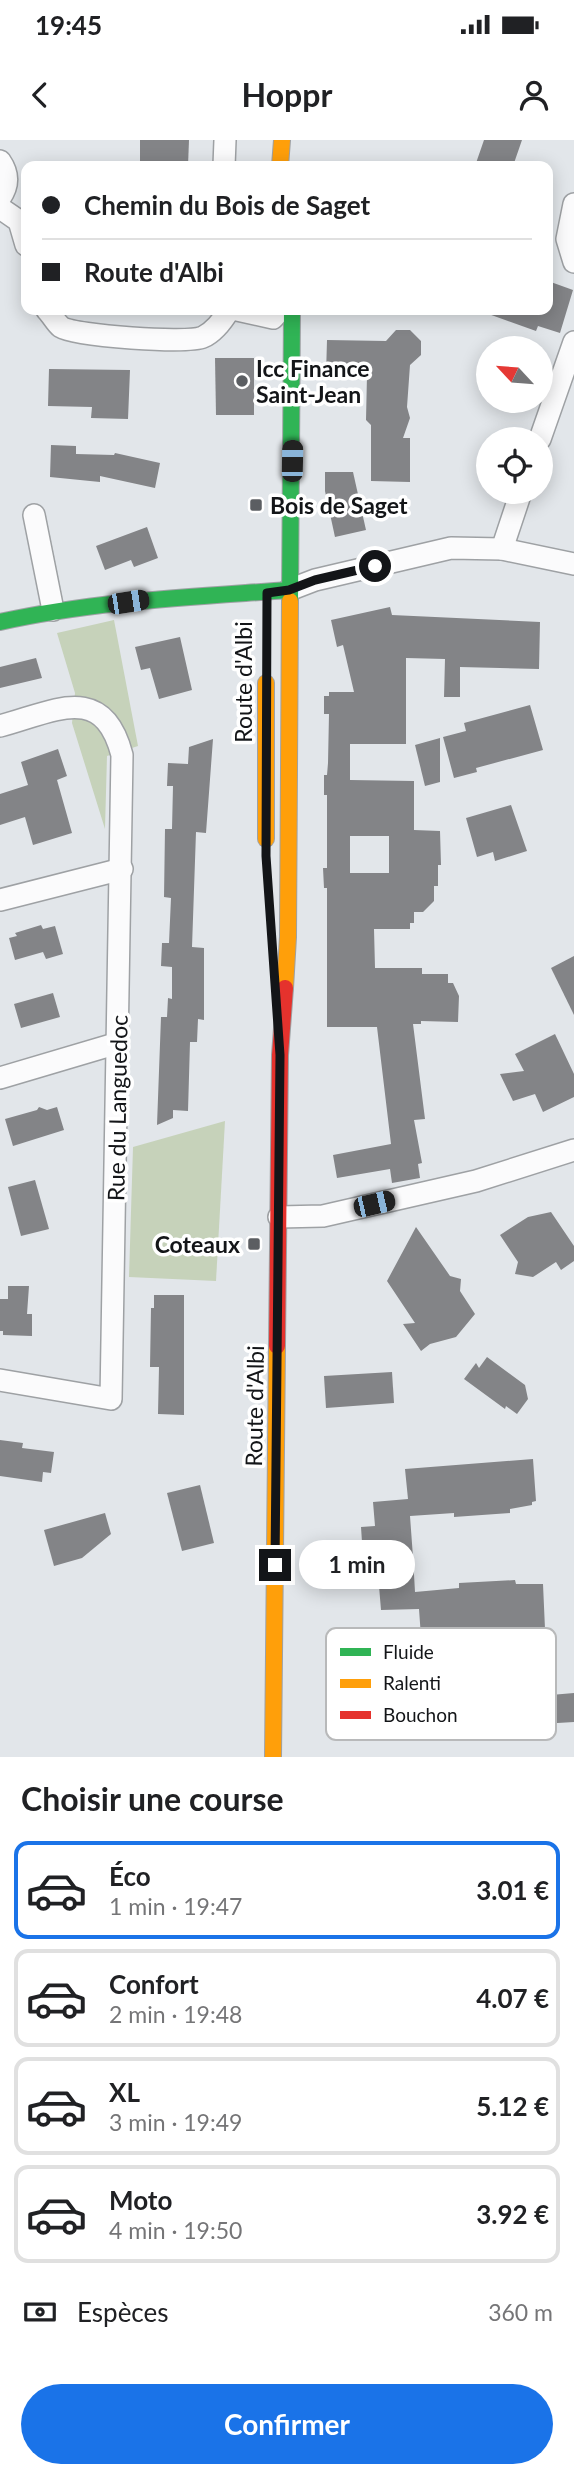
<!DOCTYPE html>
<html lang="fr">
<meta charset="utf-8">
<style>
body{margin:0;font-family:Lato,sans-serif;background:#f6f6f6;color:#202124;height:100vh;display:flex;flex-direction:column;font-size:26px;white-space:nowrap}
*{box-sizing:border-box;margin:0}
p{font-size:23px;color:#757577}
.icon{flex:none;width:38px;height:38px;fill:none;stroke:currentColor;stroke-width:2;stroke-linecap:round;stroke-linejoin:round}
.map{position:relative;height:1617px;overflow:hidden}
.side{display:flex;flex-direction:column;background:#fff;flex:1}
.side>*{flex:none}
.top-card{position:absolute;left:21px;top:21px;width:532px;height:154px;border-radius:14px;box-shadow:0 4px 18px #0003;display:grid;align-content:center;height:154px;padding:0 21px;background:#fff}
.needle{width:46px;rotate:296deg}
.buttons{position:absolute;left:476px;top:196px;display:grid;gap:14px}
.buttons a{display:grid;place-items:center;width:77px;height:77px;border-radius:50%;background:#fff;box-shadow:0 4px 18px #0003;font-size:35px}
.end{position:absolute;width:32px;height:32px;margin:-16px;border:9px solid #131518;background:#fff;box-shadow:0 0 0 4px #fff}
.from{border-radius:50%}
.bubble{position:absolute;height:49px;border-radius:24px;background:#fff;box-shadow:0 4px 18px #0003;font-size:23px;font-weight:700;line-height:49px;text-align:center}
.car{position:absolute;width:21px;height:42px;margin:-21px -10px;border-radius:9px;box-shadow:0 0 5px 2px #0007;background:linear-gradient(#222 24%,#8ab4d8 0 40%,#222 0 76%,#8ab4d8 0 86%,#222 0)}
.top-card b{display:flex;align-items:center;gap:24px;height:66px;font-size:26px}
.top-card b+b{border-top:2px solid #e0e0e0}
.top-card i{width:18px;height:18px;background:#202124}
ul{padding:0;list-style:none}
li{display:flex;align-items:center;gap:21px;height:98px;margin:0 14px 10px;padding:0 7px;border:4px solid #e0e0e0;border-radius:14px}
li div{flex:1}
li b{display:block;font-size:26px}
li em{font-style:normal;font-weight:700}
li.current{border-color:#1a73e8}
li>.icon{width:63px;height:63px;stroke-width:1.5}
h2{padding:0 21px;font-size:32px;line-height:84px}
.pay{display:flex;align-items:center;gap:18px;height:77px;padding:0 21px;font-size:26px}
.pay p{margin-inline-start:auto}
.primary-button{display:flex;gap:14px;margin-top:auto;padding:14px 21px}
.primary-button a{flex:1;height:80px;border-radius:42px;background:#1a73e8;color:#fff;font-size:28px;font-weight:700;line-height:80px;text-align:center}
.status{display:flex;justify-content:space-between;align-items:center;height:49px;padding:0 35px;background:#fff;direction:ltr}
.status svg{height:19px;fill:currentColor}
header{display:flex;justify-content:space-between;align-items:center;height:91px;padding:0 21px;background:#fff;font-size:32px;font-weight:700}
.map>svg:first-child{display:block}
.green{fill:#c6d2ba}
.building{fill:#838487;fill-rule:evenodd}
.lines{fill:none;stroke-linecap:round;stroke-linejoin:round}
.street-casing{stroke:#9ea1a4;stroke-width:24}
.fast-casing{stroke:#9ea1a4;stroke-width:18}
.slow-casing{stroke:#9ea1a4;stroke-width:18}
.jam-casing{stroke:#9ea1a4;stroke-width:18}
.street{stroke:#fbfbfc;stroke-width:21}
.fast{stroke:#30b455;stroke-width:16}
.slow{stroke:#ff9f0a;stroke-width:16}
.jam{stroke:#e5322d;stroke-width:16}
.route{stroke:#131518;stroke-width:9}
.poi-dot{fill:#5b5e62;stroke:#fff;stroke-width:2.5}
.labels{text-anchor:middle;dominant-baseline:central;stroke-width:7;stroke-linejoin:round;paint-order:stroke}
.poi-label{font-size:23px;font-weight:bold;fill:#131518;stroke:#fff;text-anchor:start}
.street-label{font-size:23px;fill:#131518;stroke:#fff}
.key{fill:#fff;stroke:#b8b9ba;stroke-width:2}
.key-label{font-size:19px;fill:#131518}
</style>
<div class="status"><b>19:45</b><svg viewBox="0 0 49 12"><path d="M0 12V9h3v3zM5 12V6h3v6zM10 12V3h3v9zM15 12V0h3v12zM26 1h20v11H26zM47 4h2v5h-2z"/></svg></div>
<header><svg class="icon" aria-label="back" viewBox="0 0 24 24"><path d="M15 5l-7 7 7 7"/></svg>Hoppr<svg class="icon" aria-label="person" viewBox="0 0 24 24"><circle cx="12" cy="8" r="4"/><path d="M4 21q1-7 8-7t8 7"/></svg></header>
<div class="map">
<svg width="574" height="1617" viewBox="0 0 574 1617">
<rect width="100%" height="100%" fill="#e2e6ea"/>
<g class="green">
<path d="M 114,480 L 138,606 L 107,616 L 105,689 L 72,583 L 75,553 L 57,493 Z"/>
<path d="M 225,981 L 216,1141 L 129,1137 L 133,1007 Z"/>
</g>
<g class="building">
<path d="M 140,0 L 189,0 L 188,26 L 140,25 Z"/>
<path d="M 484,0 L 522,0 L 513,26 L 475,26 Z"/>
<path d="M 548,141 L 573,150 L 560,193 L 538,186 L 536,191 L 483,172 L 483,170 L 548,170 Z"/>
<path d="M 396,190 L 410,190 L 421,201 L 421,215 L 410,225 L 407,267 L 410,278 L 403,298 L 410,298 L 410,342 L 371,341 L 371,285 L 366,280 L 367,235 L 326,235 L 327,200 L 386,201 Z"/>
<path d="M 215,218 L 254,218 L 254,275 L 216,275 Z"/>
<path d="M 49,229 L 130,230 L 128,279 L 91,278 L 92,267 L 48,266 Z"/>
<path d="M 51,305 L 76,306 L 76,314 L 114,315 L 115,313 L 160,323 L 155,348 L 100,336 L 100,342 L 50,337 Z"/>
<path d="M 325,332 L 353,332 L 366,390 L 335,397 L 325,351 Z"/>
<path d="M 147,387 L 158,418 L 134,427 L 131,420 L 105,430 L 96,406 Z"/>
<path d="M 390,467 L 392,475 L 540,482 L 539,529 L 460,527 L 460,557 L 444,557 L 445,519 L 406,518 L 406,604 L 350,604 L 350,640 L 414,641 L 414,690 L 440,691 L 441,725 L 438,725 L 438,746 L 434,746 L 434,761 L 423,772 L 414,772 L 414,783 L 410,783 L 410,789 L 374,789 L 375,828 L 422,828 L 422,834 L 448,834 L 448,843 L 453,843 L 459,856 L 458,882 L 421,881 L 421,884 L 413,884 L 425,979 L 414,980 L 422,1023 L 418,1024 L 420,1038 L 392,1043 L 390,1029 L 337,1038 L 333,1015 L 391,1004 L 377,887 L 327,887 L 327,748 L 324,748 L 323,728 L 327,728 L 327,655 L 324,655 L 324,635 L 327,635 L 328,623 L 329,574 L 324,574 L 324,556 L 329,556 L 329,552 L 354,552 L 343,505 L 337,507 L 331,480 ZM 350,696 L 389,696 L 389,733 L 350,733 Z"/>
<path d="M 180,497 L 192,550 L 159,559 L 150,528 L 141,530 L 135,507 Z"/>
<path d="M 36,518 L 42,538 L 0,548 L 0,527 Z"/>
<path d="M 530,565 L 543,610 L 476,628 L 477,632 L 454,638 L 443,597 L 466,591 L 464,583 Z"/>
<path d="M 440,598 L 440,642 L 425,646 L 415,605 Z"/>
<path d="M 213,599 L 206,693 L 196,692 L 192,807 L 204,808 L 204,880 L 198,879 L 197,902 L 190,902 L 188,971 L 173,970 L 173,978 L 157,985 L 161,877 L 167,877 L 168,858 L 172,859 L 172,827 L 161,826 L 162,803 L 169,803 L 171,758 L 164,757 L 165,689 L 172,689 L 173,646 L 167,646 L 168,623 L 188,624 L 189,607 Z"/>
<path d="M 58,609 L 67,636 L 57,640 L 72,693 L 33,705 L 25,677 L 0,685 L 0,654 L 28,645 L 21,622 Z"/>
<path d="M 511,665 L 527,711 L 495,721 L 493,712 L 477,717 L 466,678 Z"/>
<path d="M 41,785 L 43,789 L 55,786 L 63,814 L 46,819 L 43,812 L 15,820 L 9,798 L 17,796 L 15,793 Z"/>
<path d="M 574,816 L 574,875 L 551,828 Z"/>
<path d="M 53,853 L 60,877 L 21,888 L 14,864 Z"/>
<path d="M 555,894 L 574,934 L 574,957 L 543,972 L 535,954 L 513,961 L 500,934 L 524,931 L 515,914 Z"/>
<path d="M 39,967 L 47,970 L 57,967 L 64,990 L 13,1006 L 5,979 L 37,970 Z"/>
<path d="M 35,1040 L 49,1089 L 21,1096 L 8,1047 Z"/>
<path d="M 551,1072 L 574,1106 L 574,1121 L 561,1130 L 556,1122 L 533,1137 L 515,1134 L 518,1122 L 500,1095 L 528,1077 Z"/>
<path d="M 416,1087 L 450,1136 L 461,1139 L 460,1151 L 475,1174 L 456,1197 L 430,1204 L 421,1211 L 403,1184 L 415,1183 L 387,1141 Z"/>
<path d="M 8,1146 L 29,1146 L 27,1174 L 32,1174 L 32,1196 L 3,1195 L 3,1191 L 0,1191 L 0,1159 L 8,1159 Z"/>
<path d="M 154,1155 L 184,1155 L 184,1275 L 158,1274 L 159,1227 L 150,1227 L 151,1168 L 154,1168 Z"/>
<path d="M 487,1217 L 525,1245 L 528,1259 L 517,1274 L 506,1266 L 505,1269 L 464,1239 L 476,1223 L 479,1228 Z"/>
<path d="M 392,1232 L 394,1263 L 326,1268 L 324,1236 Z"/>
<path d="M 0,1300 L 23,1303 L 22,1308 L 54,1312 L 51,1333 L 43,1332 L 42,1342 L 0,1336 Z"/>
<path d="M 533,1319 L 536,1361 L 532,1362 L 532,1365 L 510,1369 L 510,1373 L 454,1377 L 454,1373 L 410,1376 L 413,1417 L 415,1452 L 459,1448 L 459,1443 L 515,1440 L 516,1444 L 543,1444 L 545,1489 L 421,1497 L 419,1469 L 381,1470 L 379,1446 L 365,1447 L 361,1387 L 375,1386 L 373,1362 L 408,1359 L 405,1329 Z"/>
<path d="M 200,1345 L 214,1403 L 182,1411 L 167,1353 Z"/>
<path d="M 105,1373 L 111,1394 L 82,1418 L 54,1426 L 44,1390 Z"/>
<path d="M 574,1553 L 574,1582 L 541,1584 L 539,1556 Z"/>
</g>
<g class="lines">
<g class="street-casing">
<g id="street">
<path d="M 0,21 C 9,34 9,45 0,58"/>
<path d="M 224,26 L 225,0"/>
<path d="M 574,64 L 567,99 L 574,122"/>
<path d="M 0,68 L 19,81 L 26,105"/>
<path d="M 47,170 C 52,175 56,183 61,187 C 75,196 188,204 203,197 C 214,192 223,180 229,170"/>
<path d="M 237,170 L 273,178 L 280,170"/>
<path d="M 540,299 L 574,202"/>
<path d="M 34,375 L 53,470"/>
<path d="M 502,409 L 521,352"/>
<path d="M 289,450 L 315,440 L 451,408 L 502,409 L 574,424"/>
<path d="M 0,586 C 53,572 103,541 122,615 L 111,1259 L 0,1240"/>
<path d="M 0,760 L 122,729"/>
<path d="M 0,938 L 118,903"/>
<path d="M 279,1077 L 323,1076 L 476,1041 L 574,1010"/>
</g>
</g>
<g class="fast-casing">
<g id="fast">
<path d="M 290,461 L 292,170"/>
<path d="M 0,482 C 95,461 192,457 289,450"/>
</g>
</g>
<g class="slow-casing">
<g id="slow">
<path d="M 280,26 L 282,0"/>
<path d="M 266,543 L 266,699"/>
<path d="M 285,848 L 288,797 L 290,461"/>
<path d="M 273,1617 L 277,1206"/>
</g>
</g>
<g class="jam-casing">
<path id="jam" d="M 277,1206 L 280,915 L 285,848"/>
</g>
<use href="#street" class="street"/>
<use href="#fast" class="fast"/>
<use href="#slow" class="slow"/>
<use href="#jam" class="jam"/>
</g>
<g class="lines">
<path class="route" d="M 275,1425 L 280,915 L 266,716 L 267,453 L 289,450 L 315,440 L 375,426"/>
</g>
<g class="poi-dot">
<circle cx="242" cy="241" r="7"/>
<rect x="249" y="358" width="14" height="14" rx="3.5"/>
<rect x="247" y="1097" width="14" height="14" rx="3.5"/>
</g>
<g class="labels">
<g class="poi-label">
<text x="256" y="228">Icc Finance<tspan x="256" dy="26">Saint-Jean</tspan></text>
<text x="270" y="365">Bois de Saget</text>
<text x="240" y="1104" text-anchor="end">Coteaux</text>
</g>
<g class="street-label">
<text transform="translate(243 542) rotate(-90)">Route d'Albi</text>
<text transform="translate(117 968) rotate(-89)">Rue du Languedoc</text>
<text transform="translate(254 1266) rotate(-89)">Route d'Albi</text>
</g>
</g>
<rect x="326" y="1488" width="230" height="112" rx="10" class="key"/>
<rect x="340" y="1508" width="31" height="8" fill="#30b455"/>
<rect x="340" y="1539" width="31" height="9" fill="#ff9f0a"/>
<rect x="340" y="1571" width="31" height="8" fill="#e5322d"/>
<g class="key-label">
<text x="383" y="1519">Fluide</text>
<text x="383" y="1550">Ralenti</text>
<text x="383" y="1582">Bouchon</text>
</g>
</svg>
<div class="buttons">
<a><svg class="needle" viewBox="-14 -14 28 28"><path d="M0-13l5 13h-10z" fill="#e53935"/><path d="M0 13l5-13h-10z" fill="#757577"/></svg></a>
<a><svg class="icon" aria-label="locate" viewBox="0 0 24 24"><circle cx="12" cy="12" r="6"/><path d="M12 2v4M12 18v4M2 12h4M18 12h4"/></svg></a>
</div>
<i class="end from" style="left:375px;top:426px"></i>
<i class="end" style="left:275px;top:1425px"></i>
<div class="bubble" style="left:299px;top:1400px;width:116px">1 min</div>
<i class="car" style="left:292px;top:321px;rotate:1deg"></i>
<i class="car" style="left:128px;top:462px;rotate:81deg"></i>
<i class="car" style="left:374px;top:1064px;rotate:77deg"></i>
<div class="top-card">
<b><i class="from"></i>Chemin du Bois de Saget</b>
<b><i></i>Route d'Albi</b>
</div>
</div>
<section class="side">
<h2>Choisir une course</h2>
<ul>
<li class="current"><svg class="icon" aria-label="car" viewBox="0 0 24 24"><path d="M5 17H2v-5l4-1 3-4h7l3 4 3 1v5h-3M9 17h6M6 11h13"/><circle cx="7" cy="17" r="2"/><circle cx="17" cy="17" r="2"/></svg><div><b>Éco</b><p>1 min · 19:47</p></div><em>3.01 €</em></li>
<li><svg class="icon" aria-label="car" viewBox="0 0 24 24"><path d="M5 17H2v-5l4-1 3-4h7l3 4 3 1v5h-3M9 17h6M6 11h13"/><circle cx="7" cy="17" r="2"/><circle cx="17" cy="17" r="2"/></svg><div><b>Confort</b><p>2 min · 19:48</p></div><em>4.07 €</em></li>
<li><svg class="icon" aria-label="car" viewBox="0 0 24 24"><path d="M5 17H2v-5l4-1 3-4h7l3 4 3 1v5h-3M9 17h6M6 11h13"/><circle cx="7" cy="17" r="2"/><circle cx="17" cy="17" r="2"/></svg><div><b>XL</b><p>3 min · 19:49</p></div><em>5.12 €</em></li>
<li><svg class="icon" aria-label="car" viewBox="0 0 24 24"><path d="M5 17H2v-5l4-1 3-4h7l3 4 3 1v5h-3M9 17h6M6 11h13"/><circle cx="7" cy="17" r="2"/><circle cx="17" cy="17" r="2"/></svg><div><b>Moto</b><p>4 min · 19:50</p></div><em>3.92 €</em></li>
</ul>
<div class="pay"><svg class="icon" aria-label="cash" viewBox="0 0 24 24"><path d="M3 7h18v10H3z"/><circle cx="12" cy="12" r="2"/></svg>Espèces<p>360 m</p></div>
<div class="primary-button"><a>Confirmer</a></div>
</section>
